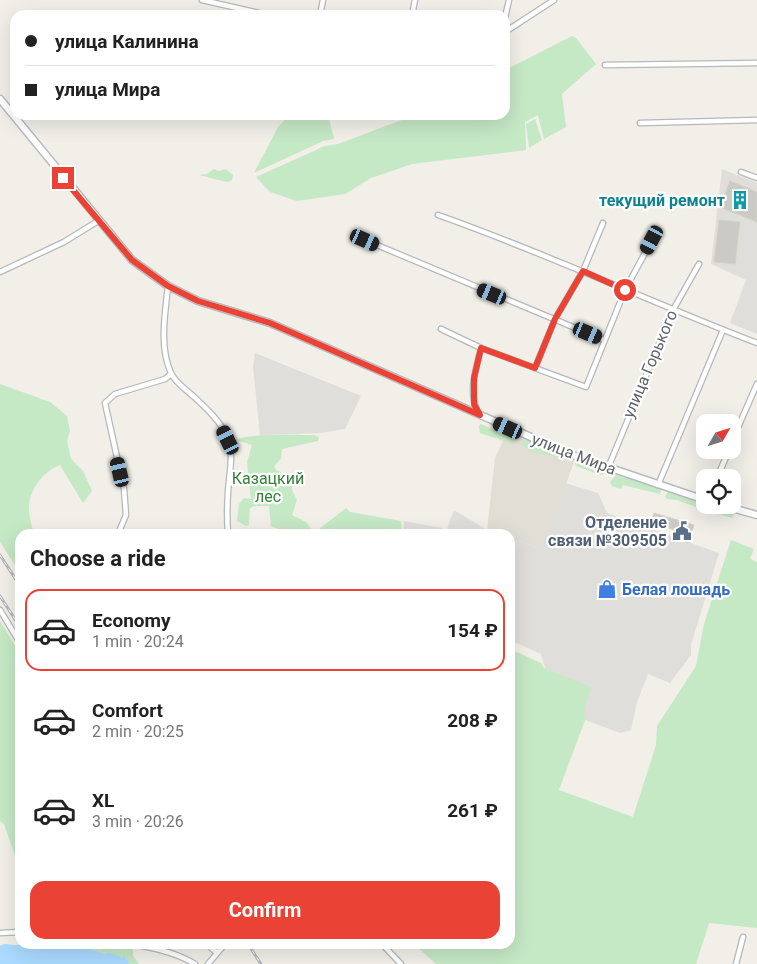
<!DOCTYPE html>
<meta charset="utf-8">
<style>
body{margin:0;font-family:Roboto,sans-serif;background:#f6f6f6;color:#222;height:100vh;display:flex;flex-direction:column;font-size:19px;white-space:nowrap}
*{box-sizing:border-box;margin:0}
p{font-size:16px;color:#767676}
.icon{flex:none;width:28px;height:28px;fill:none;stroke:currentColor;stroke-width:2;stroke-linecap:round;stroke-linejoin:round}
.map{position:relative;flex:1;overflow:hidden}
.panel{position:absolute;left:15px;top:529px;width:500px;height:420px;display:flex;flex-direction:column;background:#fff;border-radius:15px;box-shadow:0 5px 20px #0002}
.panel>*{flex:none}
.guide{position:absolute;left:10px;top:10px;width:500px;height:110px;border-radius:15px;box-shadow:0 5px 20px #0002;display:grid;align-content:center;height:110px;padding:0 15px;background:#fff}
.needle{width:32px;rotate:51deg}
.controls{position:absolute;left:696px;top:414px;display:grid;gap:10px}
.controls a{display:grid;place-items:center;width:45px;height:45px;border-radius:10px;background:#fff;box-shadow:0 5px 20px #0002;font-size:25px}
.end{position:absolute;width:22px;height:22px;margin:-11px;border:6px solid #ea4335;background:#fff;box-shadow:0 0 0 2px #fff}
.from{border-radius:50%}
.car{position:absolute;width:15px;height:30px;margin:-15px -8px;border-radius:6px;box-shadow:0 0 4px 1px #0007;background:linear-gradient(#222 24%,#8ab4d8 0 40%,#222 0 76%,#8ab4d8 0 86%,#222 0)}
.guide b{display:flex;align-items:center;gap:18px;height:48px;font-size:19px}
.guide b+b{border-top:1px solid #e0e0e0}
.guide i{width:12px;height:12px;background:#222}
ul{padding:0;list-style:none}
li{display:flex;align-items:center;gap:15px;height:82px;margin:0 10px 8px;padding:0 5px;border:2px solid transparent;border-radius:15px}
li div{flex:1}
li b{display:block;font-size:19px}
li em{font-style:normal;font-weight:700}
li.current{border-color:#ea4335}
li>.icon{width:45px;height:45px;stroke-width:1.5}
h2{padding:0 15px;font-size:22px;line-height:60px}
.primary-button{display:flex;gap:10px;margin-top:auto;padding:10px 15px}
.primary-button a{flex:1;height:58px;border-radius:15px;background:#ea4335;color:#fff;font-size:20px;font-weight:700;line-height:58px;text-align:center}
.map>svg:first-child{display:block}
.industrial{fill:#e0deda}
.education{fill:#e1ded6}
.green{fill:#c5e8c5}
.water{fill:#aadaff}
.building{fill:#cccac5;stroke:#d6d1c6}
.lines{fill:none;stroke-linecap:round;stroke-linejoin:round}
.street-casing{stroke:#b5b8bc;stroke-width:7}
.secondary-casing{stroke:#b6babf;stroke-width:9}
.street{stroke:#fff;stroke-width:4.5}
.secondary{stroke:#fff;stroke-width:6}
.rail-casing{stroke:#b6b7b8;stroke-width:3}
.rail{stroke:#fff;stroke-width:1;stroke-dasharray:4;stroke-linecap:butt}
.route{stroke:#ea4335;stroke-width:6}
.labels{text-anchor:middle;dominant-baseline:central;stroke-width:4.5;stroke-linejoin:round;paint-order:stroke}
.culture-label{font-size:16px;font-weight:bold;fill:#0d838f;stroke:#fff;text-anchor:end}
.street-label{font-size:16px;fill:#5f6368;stroke:#fff}
.park-label{font-size:16px;fill:#348238;stroke:#fff}
.service-label{font-size:16px;font-weight:bold;fill:#4e5e75;stroke:#fff;text-anchor:end}
.shop-label{font-size:16px;font-weight:bold;fill:#366cbe;stroke:#fff;text-anchor:start}
</style>
<div class="map">
<svg width="757" height="964" viewBox="0 0 757 964">
<rect width="100%" height="100%" fill="#f1efe8"/>
<g class="industrial">
<path d="M 722,169 L 757,183 L 757,334 L 730,323 L 746,280 L 711,264 Z"/>
<path d="M 255,353 L 361,396 L 345,429 L 321,433 L 260,435 L 253,367 Z"/>
<path d="M 562,482 L 598,493 L 607,513 L 719,553 L 691,645 L 691,655 L 670,683 L 648,674 L 637,702 L 631,730 L 620,733 L 585,720 L 581,712 L 546,671 L 541,654 L 510,640 L 510,538 L 537,547 Z"/>
<path d="M 454,510 L 487,530 L 498,534 L 445,534 Z"/>
<path d="M 404,521 L 442,528 L 441,534 L 403,534 Z"/>
</g>
<path class="education" d="M 507,432 L 575,460 L 558,505 L 537,547 L 510,538 L 510,534 L 498,534 L 487,530 L 495,458 Z"/>
<g class="green">
<path d="M 572,36 L 576,38 L 596,64 L 562,94 L 566,127 L 544,139 L 538,115 L 525,122 L 526,150 L 412,164 L 371,178 L 345,194 L 297,201 L 270,192 L 256,177 L 325,146 L 338,144 L 415,115 L 505,115 L 505,70 Z"/>
<path d="M 289,115 L 328,115 L 334,139 L 323,141 L 254,173 L 278,127 Z"/>
<path d="M 535,119 L 542,140 L 529,148 L 526,124 Z"/>
<path d="M 214,169 L 219,171 L 226,169 L 233,175 L 232,180 L 227,182 L 199,175 L 207,174 Z"/>
<path d="M 0,384 L 50,402 L 67,416 L 70,431 L 67,441 L 71,459 L 83,471 L 92,491 L 83,503 L 60,465 C 43,472 31,488 29,505 C 28,514 32,525 34,534 L 20,534 L 20,573 L 0,542 Z"/>
<path d="M 481,424 L 515,439 L 513,444 L 480,433 L 479,426 Z"/>
<path d="M 314,435 L 319,437 L 318,441 L 282,449 L 281,459 L 274,466 L 276,470 L 293,478 L 292,490 L 297,500 L 292,515 L 306,522 L 314,533 L 346,508 L 350,512 L 401,521 L 402,534 L 291,534 L 271,526 L 269,506 L 255,506 L 250,508 L 249,525 L 246,526 L 237,521 L 239,504 L 244,498 L 251,499 L 247,462 L 252,445 L 236,440 C 247,433 299,435 314,435 Z"/>
<path d="M 528,439 L 600,468 L 604,474 L 600,475 L 576,466 L 574,461 C 556,454 538,457 521,445 L 521,442 Z"/>
<path d="M 616,475 L 661,489 L 660,494 L 623,485 L 621,489 L 612,486 L 610,482 Z"/>
<path d="M 668,492 L 734,514 L 732,518 L 704,510 L 677,500 L 667,499 L 665,497 Z"/>
<path d="M 731,540 L 754,549 L 750,559 L 757,562 L 757,928 L 709,923 L 696,964 L 436,964 L 414,944 L 510,944 L 510,649 L 541,663 L 544,668 L 591,687 C 589,699 582,708 585,720 L 559,790 L 633,817 L 656,745 L 657,726 L 696,666 L 704,624 Z"/>
<path d="M 0,621 L 20,654 L 20,882 L 17,862 L 4,824 L 0,821 Z"/>
<path d="M 52,944 L 117,944 L 133,946 L 133,956 L 139,964 L 133,964 L 83,946 L 79,948 Z"/>
</g>
<path class="water" d="M 4,944 L 15,945 L 52,944 L 79,948 L 83,946 L 105,954 L 110,953 L 120,956 L 121,959 L 124,956 L 129,963 L 133,964 L 0,964 L 0,946 Z"/>
<g class="building">
<path d="M 730,181 L 757,192 L 757,222 L 720,207 Z"/>
<path d="M 719,220 L 740,222 L 735,264 L 714,262 Z"/>
<path d="M 654,513 L 694,525 L 688,543 L 679,540 L 681,532 L 651,522 Z"/>
</g>
<g class="lines">
<g class="street-casing">
<g id="street">
<path d="M 202,0 L 268,15"/>
<path d="M 320,15 L 323,0"/>
<path d="M 412,15 L 415,0"/>
<path d="M 505,18 L 509,0"/>
<path d="M 505,32 L 554,0"/>
<path d="M 605,65 L 757,63"/>
<path d="M 640,123 L 757,120"/>
<path d="M 741,172 L 757,178"/>
<path d="M 438,215 C 546,253 650,302 757,343"/>
<path d="M 365,240 L 604,340"/>
<path d="M 0,272 L 64,242 L 98,221"/>
<path d="M 168,286 C 165,314 159,347 171,373 C 175,382 185,389 192,395 C 206,408 221,421 228,439 C 234,456 229,474 228,492 C 227,506 227,520 228,534"/>
<path d="M 441,329 L 481,348 L 586,387 L 625,290 L 652,240"/>
<path d="M 535,368 L 555,319 L 583,271 L 603,223"/>
<path d="M 479,414 C 467,394 476,369 481,348"/>
<path d="M 732,441 L 757,384"/>
<path d="M 608,468 L 673,310 L 699,264"/>
<path d="M 717,478 L 729,450"/>
<path d="M 658,485 L 723,330"/>
<path d="M 118,534 L 126,515 L 124,489 L 105,403 L 115,394 L 165,379 L 171,374"/>
<path d="M 0,610 L 20,643"/>
<path d="M 0,933 L 20,932"/>
<path d="M 130,944 C 151,947 177,953 195,964"/>
<path d="M 207,944 L 217,953"/>
<path d="M 382,944 L 401,964"/>
<path d="M 208,964 L 225,944"/>
<path d="M 736,964 L 743,937"/>
</g>
</g>
<g class="secondary-casing">
<g id="secondary">
<path d="M 0,99 L 132,260 L 168,286 L 198,301 L 270,323 L 572,455 L 705,500"/>
<path d="M 721,505 L 757,515"/>
</g>
</g>
<use href="#street" class="street"/>
<use href="#secondary" class="secondary"/>
<g class="rail-casing">
<g id="rail">
<path d="M 0,555 L 20,586"/>
<path d="M 0,596 L 20,627"/>
<path d="M 248,944 L 261,964"/>
</g>
</g>
<use href="#rail" class="rail"/>
</g>
<g class="lines">
<path class="route" d="M 63,178 L 132,260 L 168,286 L 198,301 L 270,323 L 480,415 L 474,404 L 474,378 L 481,348 L 535,368 L 555,319 L 583,271 L 625,290"/>
</g>
<defs>
<g id="building-bare" transform="scale(1.5)"><path d="M-4-6H4V6H1V3H-1V6H-4ZM-2.5-4.3h1.7v1.8h-1.7ZM.8-4.3h1.7v1.8H.8ZM-2.5-1h1.7V.8h-1.7ZM.8-1h1.7V.8H.8Z" fill="#0f9aa8" stroke="#fff" stroke-width="2.5" paint-order="stroke"/></g>
<g id="civic-bare" transform="scale(1.5)"><path d="M-.6-6.5H3V-4.5H.6V-3L4-1V1h2V6H-6V1h2V-1L-.6-3ZM-1.2 2.5V6h2.4V2.5Z" fill="#5c6f8a" stroke="#fff" stroke-width="2.5" paint-order="stroke"/></g>
<g id="shop-bare" transform="scale(1.5)"><path d="M-5-2.5h2.3a2.7 3.5 0 0 1 5.4 0H5L5.5 6h-11ZM-1.5-2.5h3a1.5 2.3 0 0 0-3 0Z" fill="#3f7fe0" stroke="#fff" stroke-width="2.5" paint-order="stroke"/></g>
</defs>
<g fill-rule="evenodd">
<use href="#building-bare" x="740" y="200"/>
<use href="#civic-bare" x="682" y="531"/>
<use href="#shop-bare" x="607" y="589"/>
</g>
<g class="labels">
<g class="culture-label">
<text x="725" y="200">текущий ремонт</text>
</g>
<g class="street-label">
<text transform="translate(650 364) rotate(-67)">улица Горького</text>
<text transform="translate(574 454) rotate(21)">улица Мира</text>
</g>
<g class="park-label">
<text x="268" y="478">Казацкий<tspan x="268" dy="18">лес</tspan></text>
</g>
<g class="service-label">
<text x="667" y="522">Отделение<tspan x="667" dy="18">связи №309505</tspan></text>
</g>
<g class="shop-label">
<text x="622" y="589">Белая лошадь</text>
</g>
</g>
</svg>
<div class="controls">
<a><svg class="needle" viewBox="-14 -14 28 28"><path d="M0-13l5 13h-10z" fill="#e53935"/><path d="M0 13l5-13h-10z" fill="#767676"/></svg></a>
<a><svg class="icon" aria-label="locate" viewBox="0 0 24 24"><circle cx="12" cy="12" r="6"/><path d="M12 2v4M12 18v4M2 12h4M18 12h4"/></svg></a>
</div>
<i class="end from" style="left:625px;top:290px"></i>
<i class="end" style="left:63px;top:178px"></i>
<i class="car" style="left:365px;top:240px;rotate:114deg"></i>
<i class="car" style="left:652px;top:240px;rotate:208deg"></i>
<i class="car" style="left:492px;top:294px;rotate:292deg"></i>
<i class="car" style="left:588px;top:333px;rotate:113deg"></i>
<i class="car" style="left:508px;top:428px;rotate:294deg"></i>
<i class="car" style="left:228px;top:440px;rotate:334deg"></i>
<i class="car" style="left:120px;top:472px;rotate:347deg"></i>
<div class="guide">
<b><i class="from"></i>улица Калинина</b>
<b><i></i>улица Мира</b>
</div>
<section class="panel">
<h2>Choose a ride</h2>
<ul>
<li class="current"><svg class="icon" aria-label="car" viewBox="0 0 24 24"><path d="M5 17H2v-5l4-1 3-4h7l3 4 3 1v5h-3M9 17h6M6 11h13"/><circle cx="7" cy="17" r="2"/><circle cx="17" cy="17" r="2"/></svg><div><b>Economy</b><p>1 min · 20:24</p></div><em>154 ₽</em></li>
<li><svg class="icon" aria-label="car" viewBox="0 0 24 24"><path d="M5 17H2v-5l4-1 3-4h7l3 4 3 1v5h-3M9 17h6M6 11h13"/><circle cx="7" cy="17" r="2"/><circle cx="17" cy="17" r="2"/></svg><div><b>Comfort</b><p>2 min · 20:25</p></div><em>208 ₽</em></li>
<li><svg class="icon" aria-label="car" viewBox="0 0 24 24"><path d="M5 17H2v-5l4-1 3-4h7l3 4 3 1v5h-3M9 17h6M6 11h13"/><circle cx="7" cy="17" r="2"/><circle cx="17" cy="17" r="2"/></svg><div><b>XL</b><p>3 min · 20:26</p></div><em>261 ₽</em></li>
</ul>
<div class="primary-button"><a>Confirm</a></div>
</section>
</div>
